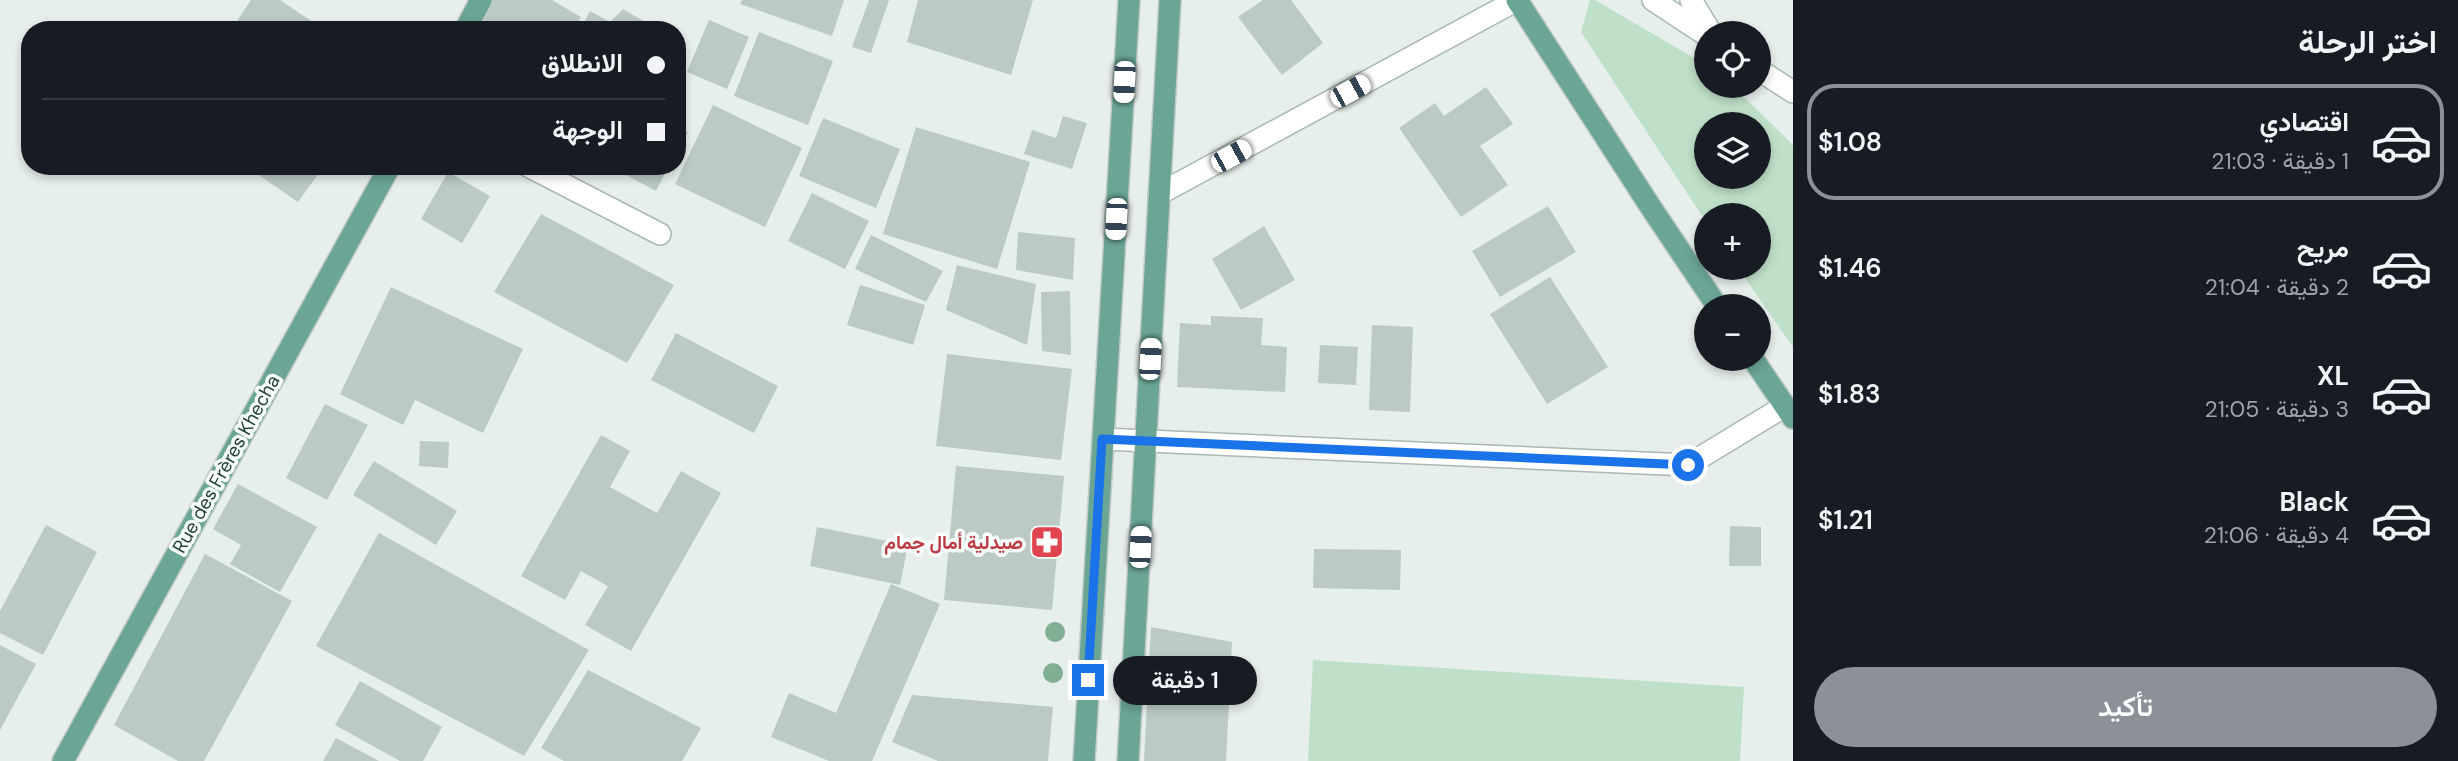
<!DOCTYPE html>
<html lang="ar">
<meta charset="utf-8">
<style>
body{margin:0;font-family:"DM Sans",Vazirmatn,sans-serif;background:#242831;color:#f1f3f6;direction:rtl;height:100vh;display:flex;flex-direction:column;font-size:26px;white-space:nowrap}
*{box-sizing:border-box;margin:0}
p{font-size:23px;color:#9ea1a6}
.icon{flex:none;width:38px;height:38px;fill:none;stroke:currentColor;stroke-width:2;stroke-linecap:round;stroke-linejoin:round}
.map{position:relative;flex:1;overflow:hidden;direction:ltr}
.panel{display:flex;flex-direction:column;background:#171b24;width:665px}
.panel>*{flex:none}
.guide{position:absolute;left:21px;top:21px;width:665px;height:154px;border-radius:28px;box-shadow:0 4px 10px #0003;direction:rtl;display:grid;align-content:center;height:154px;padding:0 21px;background:#171b24}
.controls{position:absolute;left:1694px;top:21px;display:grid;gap:14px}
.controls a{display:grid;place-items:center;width:77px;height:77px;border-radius:50%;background:#171b24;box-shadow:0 4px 10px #0003;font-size:35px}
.end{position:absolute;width:32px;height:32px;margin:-16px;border:9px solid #1a73e8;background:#fff;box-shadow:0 0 0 4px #fff}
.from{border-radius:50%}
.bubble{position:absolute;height:49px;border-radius:24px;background:#171b24;box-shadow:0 4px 10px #0003;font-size:23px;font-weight:600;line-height:49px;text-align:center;direction:rtl}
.car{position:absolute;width:21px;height:42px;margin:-21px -10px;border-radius:9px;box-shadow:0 0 5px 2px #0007;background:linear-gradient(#fff 24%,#345 0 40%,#fff 0 76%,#345 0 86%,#fff 0)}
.guide b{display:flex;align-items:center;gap:24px;height:66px;font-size:26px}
.guide b+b{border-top:2px solid #363941}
.guide i{width:18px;height:18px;background:#f1f3f6}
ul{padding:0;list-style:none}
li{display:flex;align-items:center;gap:21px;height:116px;margin:0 14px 10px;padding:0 7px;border:4px solid transparent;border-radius:28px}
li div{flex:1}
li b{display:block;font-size:26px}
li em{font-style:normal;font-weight:600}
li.on{border-color:#8c9099}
li>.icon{width:63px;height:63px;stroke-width:1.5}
h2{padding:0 21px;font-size:32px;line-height:84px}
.primary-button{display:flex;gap:14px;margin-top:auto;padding:14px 21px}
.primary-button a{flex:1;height:80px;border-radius:42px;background:#8c9099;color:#fff;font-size:28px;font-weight:600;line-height:80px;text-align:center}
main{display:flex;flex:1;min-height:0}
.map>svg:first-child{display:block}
.green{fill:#bfe0c8;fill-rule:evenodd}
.building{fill:#bbcac4}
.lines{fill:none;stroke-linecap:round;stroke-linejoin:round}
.minor-casing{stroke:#a8b8b2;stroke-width:24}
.major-casing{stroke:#c2cac8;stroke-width:24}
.minor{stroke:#fff;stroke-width:21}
.major{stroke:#6aa596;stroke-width:21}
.tree{fill:#80af93}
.route{stroke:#1a73e8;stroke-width:9}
.labels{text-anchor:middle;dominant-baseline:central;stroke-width:7;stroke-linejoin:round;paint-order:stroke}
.street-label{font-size:19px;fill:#24423a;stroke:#f7fbf9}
.health-label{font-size:19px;font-weight:bold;fill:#be3a42;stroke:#f7fbf9;text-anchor:end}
</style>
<main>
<section class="panel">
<h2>اختر الرحلة</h2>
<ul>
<li class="on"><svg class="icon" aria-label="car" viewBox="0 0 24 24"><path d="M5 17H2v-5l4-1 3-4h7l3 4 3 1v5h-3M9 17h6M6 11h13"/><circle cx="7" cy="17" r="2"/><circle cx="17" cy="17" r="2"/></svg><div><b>اقتصادي</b><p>1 دقيقة · 21:03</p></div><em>$1.08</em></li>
<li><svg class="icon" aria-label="car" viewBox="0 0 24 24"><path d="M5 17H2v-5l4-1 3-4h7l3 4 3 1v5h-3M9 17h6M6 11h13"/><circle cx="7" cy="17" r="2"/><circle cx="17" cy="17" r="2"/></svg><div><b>مريح</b><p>2 دقيقة · 21:04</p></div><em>$1.46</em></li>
<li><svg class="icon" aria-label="car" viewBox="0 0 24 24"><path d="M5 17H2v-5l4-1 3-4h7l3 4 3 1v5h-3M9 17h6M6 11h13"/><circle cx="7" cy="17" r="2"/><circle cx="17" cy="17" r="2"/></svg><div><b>XL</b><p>3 دقيقة · 21:05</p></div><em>$1.83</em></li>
<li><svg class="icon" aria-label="car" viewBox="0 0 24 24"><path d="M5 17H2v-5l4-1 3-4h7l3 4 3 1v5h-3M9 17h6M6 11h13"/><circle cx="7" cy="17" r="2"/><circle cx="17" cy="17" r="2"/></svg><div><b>Black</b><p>4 دقيقة · 21:06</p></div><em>$1.21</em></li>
</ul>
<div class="primary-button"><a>تأكيد</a></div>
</section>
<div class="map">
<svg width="1793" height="761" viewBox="0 0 1793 761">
<rect width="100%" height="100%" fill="#e6efeb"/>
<g class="green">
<path d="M 1590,0 L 1595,0 L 1706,65 L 1706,86 L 1733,86 L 1793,145 L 1793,347 L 1738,268 L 1759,268 L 1759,215 L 1706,215 L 1706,222 L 1581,32 ZM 1706,124 L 1759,124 L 1759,177 L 1706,177 Z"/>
<path d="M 1313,660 L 1744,687 L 1740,761 L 1308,761 Z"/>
</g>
<g class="building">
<path d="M 251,0 L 280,0 L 325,30 L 231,30 Z"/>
<path d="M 492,0 L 552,0 L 581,17 L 573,30 L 474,30 Z"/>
<path d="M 742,0 L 844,0 L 832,36 L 740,4 Z"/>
<path d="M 869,0 L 889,0 L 871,53 L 852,47 Z"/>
<path d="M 918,0 L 1033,0 L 1011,75 L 907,42 Z"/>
<path d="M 1263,0 L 1291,0 L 1323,43 L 1282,75 L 1238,17 Z"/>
<path d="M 623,9 L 659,30 L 586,30 L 582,27 L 590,11 L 610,22 Z"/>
<path d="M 709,20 L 749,37 L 727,89 L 687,72 Z"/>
<path d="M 759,32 L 833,61 L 808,125 L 734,96 Z"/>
<path d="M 1486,87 L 1513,124 L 1480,146 L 1508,185 L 1461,217 L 1399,128 L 1435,103 L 1444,116 Z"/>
<path d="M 713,105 L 802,148 L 765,227 L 675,184 Z"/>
<path d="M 1063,116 L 1087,123 L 1072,169 L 1024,154 L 1032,130 L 1056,138 Z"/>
<path d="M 823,118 L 900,149 L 876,208 L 799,176 Z"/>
<path d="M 677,126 L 688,132 L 677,151 Z"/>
<path d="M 916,127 L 1030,162 L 997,269 L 883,234 Z"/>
<path d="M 252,166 L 324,166 L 298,202 L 250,169 Z"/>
<path d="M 609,166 L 669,166 L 656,191 Z"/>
<path d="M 448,172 L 490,196 L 462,243 L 421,219 Z"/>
<path d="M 812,193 L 869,221 L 845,269 L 788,241 Z"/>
<path d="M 1548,206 L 1576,252 L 1500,297 L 1472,251 Z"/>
<path d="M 541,214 L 674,285 L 627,363 L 494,292 Z"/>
<path d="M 1264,226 L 1295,280 L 1241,310 L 1212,259 Z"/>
<path d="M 1018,232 L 1075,238 L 1073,280 L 1016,270 Z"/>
<path d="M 871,235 L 943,271 L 926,302 L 855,269 Z"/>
<path d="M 957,265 L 1036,284 L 1027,345 L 946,310 Z"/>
<path d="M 1550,277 L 1608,367 L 1547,404 L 1490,314 Z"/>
<path d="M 860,285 L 925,305 L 913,345 L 847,325 Z"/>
<path d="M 391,287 L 523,349 L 483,433 L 415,400 L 403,425 L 340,394 Z"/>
<path d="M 1070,291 L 1071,355 L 1042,351 L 1041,292 Z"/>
<path d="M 1211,316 L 1263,318 L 1261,345 L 1287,347 L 1285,392 L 1177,387 L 1180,323 L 1211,325 Z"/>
<path d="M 1372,325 L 1413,327 L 1410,412 L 1369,410 Z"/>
<path d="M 676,333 L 778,386 L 754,433 L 651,380 Z"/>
<path d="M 1320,345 L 1358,347 L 1356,385 L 1318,383 Z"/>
<path d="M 947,354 L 1072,369 L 1061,460 L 936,446 Z"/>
<path d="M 325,404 L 368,425 L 327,500 L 286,478 Z"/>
<path d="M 601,435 L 630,451 L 610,487 L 657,513 L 681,471 L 721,493 L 631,651 L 585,625 L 608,586 L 581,571 L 565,600 L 521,576 Z"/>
<path d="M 420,441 L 449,442 L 448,468 L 419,466 Z"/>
<path d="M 374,461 L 457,511 L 436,545 L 353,495 Z"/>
<path d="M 956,466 L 1064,476 L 1052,610 L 944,600 Z"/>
<path d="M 238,484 L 317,527 L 280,592 L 230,564 L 241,545 L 213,529 Z"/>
<path d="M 46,525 L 97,552 L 43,655 L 0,633 L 0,611 Z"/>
<path d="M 1730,526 L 1761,527 L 1761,566 L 1729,566 Z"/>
<path d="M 817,527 L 908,545 L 900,585 L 810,566 Z"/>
<path d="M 379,533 L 589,650 L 524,756 L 316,646 Z"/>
<path d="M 1314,549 L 1401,550 L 1400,590 L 1313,588 Z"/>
<path d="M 205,554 L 292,601 L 204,761 L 178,761 L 114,725 Z"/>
<path d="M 891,584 L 940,604 L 872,761 L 829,761 L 771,737 L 789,693 L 836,713 Z"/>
<path d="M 1151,627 L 1232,642 L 1226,761 L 1144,761 Z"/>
<path d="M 0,645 L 36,664 L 0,730 Z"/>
<path d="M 588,670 L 701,728 L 682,761 L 564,761 L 541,748 Z"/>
<path d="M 360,681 L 442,727 L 423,761 L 400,761 L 335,725 Z"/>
<path d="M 912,695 L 1053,707 L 1048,761 L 938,761 L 892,742 Z"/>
<path d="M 336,738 L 379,761 L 323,761 Z"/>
</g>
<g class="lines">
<g class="minor-casing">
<g id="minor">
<path d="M 1653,0 L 1706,35"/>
<path d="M 1691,0 L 1711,33"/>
<path d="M 1759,70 L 1793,92"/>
<path d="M 528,166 L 660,234"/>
<path d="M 1159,194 L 1517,0"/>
<path d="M 1103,439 L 1688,465 L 1785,406"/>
</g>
</g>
<g class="major-casing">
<g id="major">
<path d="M 1517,0 L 1650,206 L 1717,306"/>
<path d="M 465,30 L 481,0"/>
<path d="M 1753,359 L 1793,418"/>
<path d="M 63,761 L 390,166"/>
<path d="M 1084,761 L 1129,0"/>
<path d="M 1128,761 L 1170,0"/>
</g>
</g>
<use href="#minor" class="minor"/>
<use href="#major" class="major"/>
</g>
<g class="tree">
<circle cx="1055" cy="632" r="10"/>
<circle cx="1053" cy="673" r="10"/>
</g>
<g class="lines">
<path class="route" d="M 1088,680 L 1102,439 L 1688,465"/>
</g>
<defs>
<g id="pharmacy-square" transform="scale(1.75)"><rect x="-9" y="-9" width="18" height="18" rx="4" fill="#e0444e" stroke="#f7fbf9"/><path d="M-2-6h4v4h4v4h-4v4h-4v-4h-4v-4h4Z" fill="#fff"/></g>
</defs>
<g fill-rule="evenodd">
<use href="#pharmacy-square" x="1047" y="542"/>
</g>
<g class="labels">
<g class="street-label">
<text transform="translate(226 464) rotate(-61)">Rue des Frères Khecha</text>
</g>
<g class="health-label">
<text x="1023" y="542">صيدلية أمال جمام</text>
</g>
</g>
</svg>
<div class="controls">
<a><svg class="icon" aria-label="locate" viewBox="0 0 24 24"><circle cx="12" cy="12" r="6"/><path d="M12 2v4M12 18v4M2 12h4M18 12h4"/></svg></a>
<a><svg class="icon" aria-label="layers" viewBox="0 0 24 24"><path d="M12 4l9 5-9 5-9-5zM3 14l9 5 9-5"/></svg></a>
<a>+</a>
<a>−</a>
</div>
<i class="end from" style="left:1688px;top:465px"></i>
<i class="end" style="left:1088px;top:680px"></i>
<div class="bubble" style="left:1113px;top:656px;width:144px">1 دقيقة</div>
<i class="car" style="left:1124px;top:82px;rotate:183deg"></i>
<i class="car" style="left:1350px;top:91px;rotate:61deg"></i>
<i class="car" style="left:1231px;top:156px;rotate:61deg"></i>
<i class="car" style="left:1116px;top:219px;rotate:183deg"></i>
<i class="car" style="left:1150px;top:359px;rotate:3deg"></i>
<i class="car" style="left:1140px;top:547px;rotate:3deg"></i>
<div class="guide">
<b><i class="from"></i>الانطلاق</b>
<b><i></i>الوجهة</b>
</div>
</div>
</main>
